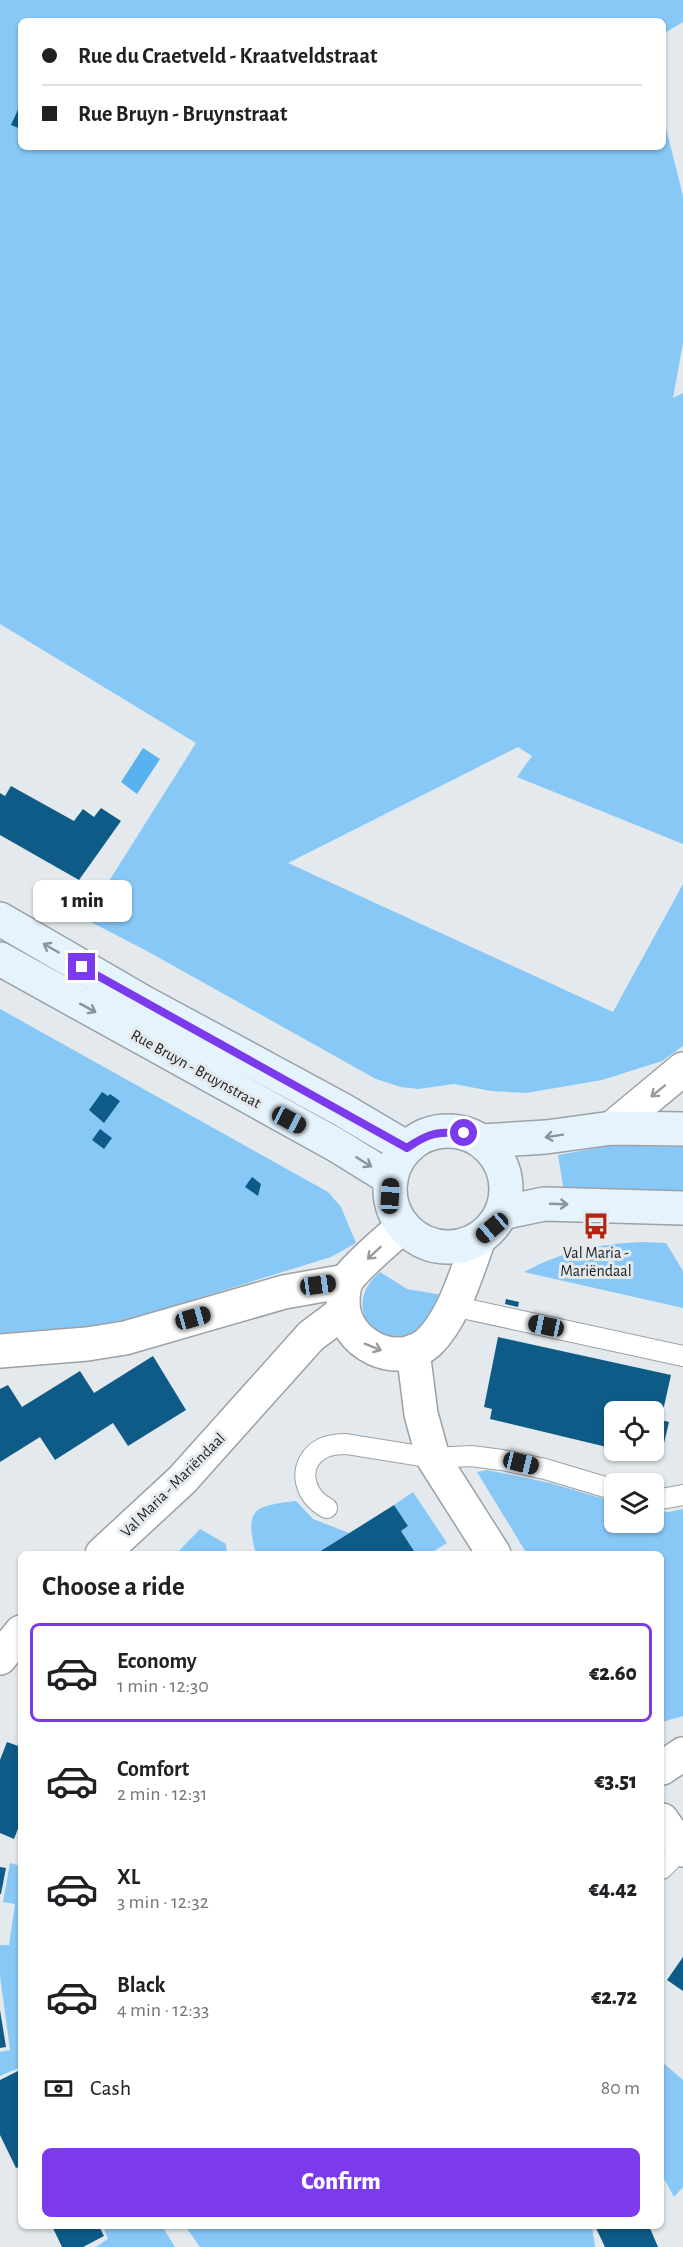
<!DOCTYPE html>
<meta charset="utf-8">
<style>
body{margin:0;font-family:"Alegreya Sans",sans-serif;background:#f2f2f2;color:#202124;height:100vh;display:flex;flex-direction:column;font-size:22px;white-space:nowrap}
*{box-sizing:border-box;margin:0}
p{font-size:20px;color:#757577}
.icon{flex:none;width:33px;height:33px;fill:none;stroke:currentColor;stroke-width:2;stroke-linecap:round;stroke-linejoin:round}
.map{position:relative;flex:1;overflow:hidden}
.side{position:absolute;left:18px;top:1551px;width:646px;height:678px;display:flex;flex-direction:column;background:#fff;border-radius:9px;box-shadow:0 2px 4px #0004}
.side>*{flex:none}
.banner{position:absolute;left:18px;top:18px;width:648px;height:132px;border-radius:9px;box-shadow:0 2px 4px #0004;display:grid;align-content:center;height:132px;padding:0 24px;background:#fff}
.buttons{position:absolute;left:604px;top:1401px;display:grid;gap:12px}
.buttons a{display:grid;place-items:center;width:60px;height:60px;border-radius:9px;background:#fff;box-shadow:0 2px 4px #0004;font-size:30px}
.end{position:absolute;width:27px;height:27px;margin:-14px;border:8px solid #7c3aed;background:#fff;box-shadow:0 0 0 3px #fff}
.from{border-radius:50%}
.bubble{position:absolute;height:42px;border-radius:9px;background:#fff;box-shadow:0 2px 4px #0004;font-size:20px;font-weight:800;line-height:42px;text-align:center}
.car{position:absolute;width:18px;height:36px;margin:-18px -9px;border-radius:8px;box-shadow:0 0 4px 2px #0007;background:linear-gradient(#222 24%,#8ab4d8 0 40%,#222 0 76%,#8ab4d8 0 86%,#222 0)}
.banner b{display:flex;align-items:center;gap:21px;height:57px;font-size:22px}
.banner b+b{border-top:2px solid #e0e0e0}
.banner i{width:15px;height:15px;background:#202124}
ul{padding:0;list-style:none}
li{display:flex;align-items:center;gap:18px;height:99px;margin:0 12px 9px;padding:0 12px;border:3px solid transparent;border-radius:9px}
li div{flex:1}
li b{display:block;font-size:22px}
li em{font-style:normal;font-weight:800}
li.active{border-color:#7c3aed}
li>.icon{width:54px;height:54px;stroke-width:1.5}
h2{padding:0 24px;font-size:27px;line-height:72px}
.pay{display:flex;align-items:center;gap:15px;height:66px;padding:0 24px;font-size:22px}
.pay p{margin-inline-start:auto}
.button{display:flex;gap:12px;margin-top:auto;padding:12px 24px}
.button a{flex:1;height:69px;border-radius:9px;background:#7c3aed;color:#fff;font-size:24px;font-weight:800;line-height:69px;text-align:center}
.map>svg:first-child{display:block}
.green{fill:#87c8f7}
.water{fill:#59b2f0}
.building{fill:#0e5b87}
.lines{fill:none;stroke-linecap:round;stroke-linejoin:round}
.lane-casing{stroke:#9ca1a5;stroke-width:22}
.street-casing{stroke:#9ca1a5;stroke-width:36}
.secondary-casing{stroke:#9ca1a5;stroke-width:36}
.lane{stroke:#fff;stroke-width:20}
.street{stroke:#fff;stroke-width:33}
.secondary{stroke:#e5f3fd;stroke-width:33}
.oneway{stroke:#8b949a}
.oneway2{stroke:#999a9b}
.route{stroke:#7c3aed;stroke-width:8}
.labels{text-anchor:middle;dominant-baseline:central;stroke-width:6;stroke-linejoin:round;paint-order:stroke}
.street-label{font-size:16px;fill:#1d1f21;stroke:#e3e9ec}
.poi-label{font-size:16px;fill:#1d1f21;stroke:#e3e9ec}
</style>
<div class="map">
<svg width="683" height="2247" viewBox="0 0 683 2247">
<rect width="100%" height="100%" fill="#e3e9ec"/>
<g class="green">
<path d="M 0,0 L 683,0 L 683,22 L 663,34 L 663,21 L 21,21 L 21,147 L 663,147 L 663,116 L 683,196 L 683,343 L 673,398 L 683,393 L 683,844 L 517,777 L 532,756 L 518,747 L 288,863 L 613,1012 L 683,884 L 683,1046 L 662,1061 L 602,1080 L 526,1093 L 491,1091 L 454,1084 L 418,1089 L 401,1087 L 376,1079 L 147,951 L 85,919 L 196,743 L 0,624 Z"/>
<path d="M 0,1009 L 328,1192 L 341,1207 L 356,1243 L 331,1257 L 118,1323 L 71,1332 L 0,1336 Z"/>
<path d="M 614,1145 L 683,1147 L 683,1196 L 564,1192 L 558,1155 Z"/>
<path d="M 641,1242 L 666,1243 L 683,1271 L 683,1308 L 524,1272 C 560,1252 599,1244 641,1242 Z"/>
<path d="M 380,1272 L 407,1289 L 443,1295 C 437,1308 430,1321 419,1330 C 385,1359 336,1309 380,1272 Z"/>
<path d="M 487,1470 L 550,1483 L 615,1502 L 615,1522 L 654,1522 L 654,1511 L 669,1512 L 683,1509 L 683,1716 L 662,1722 L 662,1554 L 527,1554 L 477,1472 Z"/>
<path d="M 413,1492 L 447,1543 L 429,1554 L 416,1554 L 401,1531 L 408,1526 L 394,1505 Z"/>
<path d="M 296,1501 L 313,1519 L 349,1533 L 317,1554 L 256,1554 C 244,1508 254,1506 296,1501 Z"/>
<path d="M 200,1529 L 226,1544 L 227,1554 L 176,1554 Z"/>
<path d="M 10,1863 L 21,1866 L 21,2071 L 19,2068 L 0,2076 L 0,2052 L 10,2050 L 0,1976 L 0,1945 L 9,1945 L 15,1904 L 3,1902 Z"/>
<path d="M 662,2062 L 683,2080 L 683,2187 L 674,2197 L 662,2175 Z"/>
<path d="M 103,2226 L 162,2226 L 175,2247 L 96,2247 L 108,2239 Z"/>
<path d="M 185,2226 L 592,2226 L 595,2247 L 200,2247 Z"/>
</g>
<path class="water" d="M 143,748 L 160,759 L 137,794 L 121,782 Z"/>
<g class="building">
<path d="M 21,103 L 21,129 L 11,125 Z"/>
<path d="M 11,786 L 74,821 L 83,809 L 94,817 L 101,808 L 121,821 L 79,880 L 0,835 L 0,793 L 5,796 Z"/>
<path d="M 102,1092 L 108,1096 L 110,1094 L 120,1101 L 104,1123 L 89,1110 Z"/>
<path d="M 100,1129 L 112,1138 L 104,1149 L 92,1140 Z"/>
<path d="M 252,1177 L 261,1184 L 258,1196 L 245,1187 Z"/>
<path d="M 506,1299 L 519,1302 L 518,1307 L 505,1304 Z"/>
<path d="M 498,1337 L 671,1375 L 661,1420 L 669,1422 L 660,1460 L 626,1451 L 654,1450 L 654,1412 L 615,1412 L 615,1449 L 490,1419 L 492,1409 L 484,1407 Z"/>
<path d="M 153,1356 L 186,1410 L 128,1446 L 113,1423 L 55,1460 L 40,1437 L 0,1462 L 0,1389 L 8,1385 L 22,1407 L 80,1371 L 94,1393 Z"/>
<path d="M 394,1505 L 408,1526 L 401,1531 L 416,1554 L 316,1554 Z"/>
<path d="M 7,1742 L 21,1747 L 21,1821 L 14,1839 L 0,1833 L 0,1760 Z"/>
<path d="M 0,1867 L 6,1868 L 1,1894 L 0,1894 Z"/>
<path d="M 683,1957 L 683,1991 L 667,1980 Z"/>
<path d="M 0,2010 L 6,2047 L 0,2048 Z"/>
<path d="M 18,2071 L 21,2078 L 21,2166 L 16,2168 L 0,2135 L 0,2080 Z"/>
<path d="M 52,2226 L 99,2226 L 104,2236 L 83,2247 L 62,2247 Z"/>
<path d="M 595,2226 L 649,2226 L 658,2247 L 605,2247 Z"/>
</g>
<g class="lines">
<g class="lane-casing">
<g id="lane">
<path d="M 453,1306 L 683,1356"/>
<path d="M 654,1499 L 661,1499 L 683,1495"/>
<path d="M 327,1508 C 302,1496 296,1462 323,1448 C 330,1445 338,1444 346,1444 L 433,1458 L 471,1456 L 502,1460 L 545,1469 L 615,1490"/>
<path d="M 662,1869 L 682,1849"/>
</g>
</g>
<g class="street-casing">
<g id="street">
<path d="M 612,1128 L 683,1069"/>
<path d="M 403,1226 C 388,1240 357,1265 347,1280 C 344,1286 343,1296 343,1302 C 343,1344 398,1371 429,1342 C 454,1318 467,1271 479,1239"/>
<path d="M 0,1351 L 87,1344 L 125,1338 L 284,1292 L 346,1281"/>
<path d="M 413,1351 L 421,1414 L 433,1458 L 494,1554"/>
<path d="M 102,1554 L 182,1480 L 311,1336 L 343,1312"/>
<path d="M 0,1658 L 21,1632"/>
<path d="M 662,1768 L 683,1754"/>
<path d="M 662,1820 L 683,1850"/>
</g>
</g>
<g class="secondary-casing">
<g id="secondary">
<path d="M 0,919 L 143,1002 L 341,1109 L 407,1148"/>
<path d="M 0,959 L 336,1145 L 391,1179"/>
<circle cx="448" cy="1189" r="58"/>
<path d="M 482,1141 L 546,1137 L 612,1128 L 683,1129"/>
<path d="M 502,1213 L 544,1204 L 683,1208"/>
</g>
</g>
<use href="#lane" class="lane"/>
<use href="#street" class="street"/>
<use href="#secondary" class="secondary"/>
</g>
<defs><path id="oneway-shaft" d="M-6 0H5M1.5-3L5.5 0L1.5 3" fill="none" stroke-width="1.6" stroke-linecap="round" stroke-linejoin="round" transform="scale(1.5)"/></defs>
<g class="oneway">
<use href="#oneway-shaft" transform="translate(51 948) rotate(-150)"/>
<use href="#oneway-shaft" transform="translate(88 1008) rotate(29)"/>
<use href="#oneway-shaft" transform="translate(554 1136) rotate(171)"/>
<use href="#oneway-shaft" transform="translate(364 1162) rotate(32)"/>
<use href="#oneway-shaft" transform="translate(559 1204) rotate(2)"/>
</g>
<g class="oneway2">
<use href="#oneway-shaft" transform="translate(658 1091) rotate(141)"/>
<use href="#oneway-shaft" transform="translate(374 1253) rotate(137)"/>
<use href="#oneway-shaft" transform="translate(373 1347) rotate(22)"/>
</g>
<g class="lines">
<path class="route" d="M 82,967 L 407,1148 C 428,1133 439,1131 464,1133"/>
</g>
<defs>
<g id="bus-bare" transform="scale(2.07)"><path d="M-5-6H5V4H4V6H2V4H-2V6H-4V4H-5ZM-3.5-4V0h7V-4ZM-3.5 1.2v1.5H-2V1.2ZM2 1.2v1.5H3.5V1.2Z" fill="#b22512" stroke="#e3e9ec" stroke-width="2.5" paint-order="stroke"/></g>
</defs>
<g fill-rule="evenodd">
<use href="#bus-bare" x="596" y="1226"/>
</g>
<g class="labels">
<g class="street-label">
<text transform="translate(196 1069) rotate(29)">Rue Bruyn - Bruynstraat</text>
<text transform="translate(173 1485) rotate(-45)">Val Maria - Mariëndaal</text>
</g>
<g class="poi-label">
<text x="596" y="1253">Val Maria -<tspan x="596" dy="18">Mariëndaal</tspan></text>
</g>
</g>
</svg>
<div class="buttons">
<a><svg class="icon" aria-label="locate" viewBox="0 0 24 24"><circle cx="12" cy="12" r="6"/><path d="M12 2v4M12 18v4M2 12h4M18 12h4"/></svg></a>
<a><svg class="icon" aria-label="layers" viewBox="0 0 24 24"><path d="M12 4l9 5-9 5-9-5zM3 14l9 5 9-5"/></svg></a>
</div>
<i class="end from" style="left:464px;top:1133px"></i>
<i class="end" style="left:82px;top:967px"></i>
<div class="bubble" style="left:33px;top:880px;width:99px">1 min</div>
<i class="car" style="left:289px;top:1120px;rotate:118deg"></i>
<i class="car" style="left:390px;top:1196px;rotate:3deg"></i>
<i class="car" style="left:492px;top:1228px;rotate:230deg"></i>
<i class="car" style="left:318px;top:1285px;rotate:82deg"></i>
<i class="car" style="left:193px;top:1318px;rotate:74deg"></i>
<i class="car" style="left:546px;top:1326px;rotate:282deg"></i>
<i class="car" style="left:521px;top:1463px;rotate:104deg"></i>
<div class="banner">
<b><i class="from"></i>Rue du Craetveld - Kraatveldstraat</b>
<b><i></i>Rue Bruyn - Bruynstraat</b>
</div>
<section class="side">
<h2>Choose a ride</h2>
<ul>
<li class="active"><svg class="icon" aria-label="car" viewBox="0 0 24 24"><path d="M5 17H2v-5l4-1 3-4h7l3 4 3 1v5h-3M9 17h6M6 11h13"/><circle cx="7" cy="17" r="2"/><circle cx="17" cy="17" r="2"/></svg><div><b>Economy</b><p>1 min · 12:30</p></div><em>€2.60</em></li>
<li><svg class="icon" aria-label="car" viewBox="0 0 24 24"><path d="M5 17H2v-5l4-1 3-4h7l3 4 3 1v5h-3M9 17h6M6 11h13"/><circle cx="7" cy="17" r="2"/><circle cx="17" cy="17" r="2"/></svg><div><b>Comfort</b><p>2 min · 12:31</p></div><em>€3.51</em></li>
<li><svg class="icon" aria-label="car" viewBox="0 0 24 24"><path d="M5 17H2v-5l4-1 3-4h7l3 4 3 1v5h-3M9 17h6M6 11h13"/><circle cx="7" cy="17" r="2"/><circle cx="17" cy="17" r="2"/></svg><div><b>XL</b><p>3 min · 12:32</p></div><em>€4.42</em></li>
<li><svg class="icon" aria-label="car" viewBox="0 0 24 24"><path d="M5 17H2v-5l4-1 3-4h7l3 4 3 1v5h-3M9 17h6M6 11h13"/><circle cx="7" cy="17" r="2"/><circle cx="17" cy="17" r="2"/></svg><div><b>Black</b><p>4 min · 12:33</p></div><em>€2.72</em></li>
</ul>
<div class="pay"><svg class="icon" aria-label="cash" viewBox="0 0 24 24"><path d="M3 7h18v10H3z"/><circle cx="12" cy="12" r="2"/></svg>Cash<p>80 m</p></div>
<div class="button"><a>Confirm</a></div>
</section>
</div>
